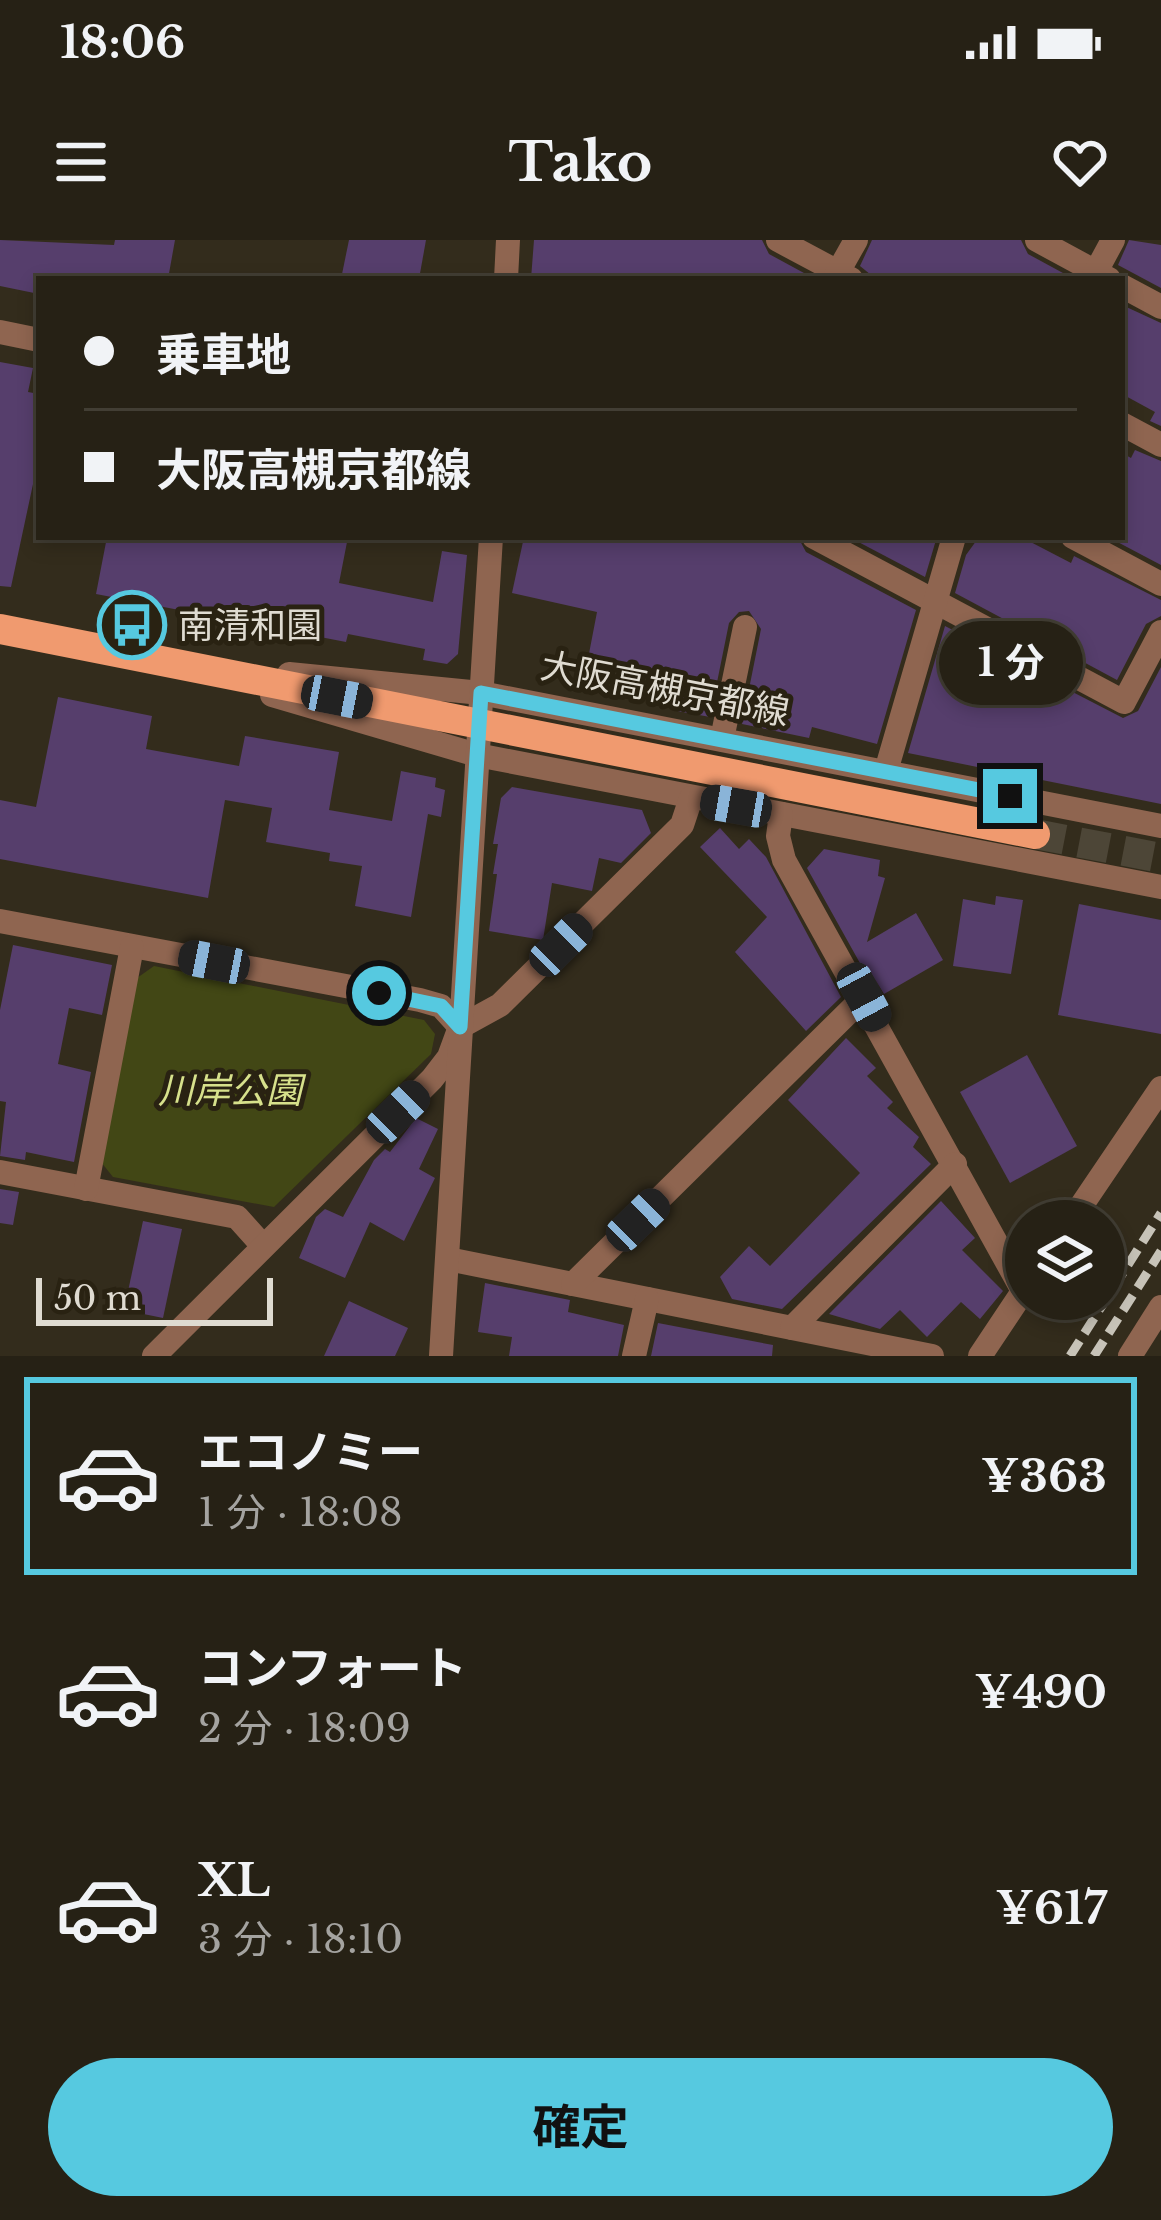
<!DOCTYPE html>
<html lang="ja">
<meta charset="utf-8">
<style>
body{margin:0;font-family:"Libre Baskerville","Noto Sans JP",serif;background:#2e291e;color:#f1f3f6;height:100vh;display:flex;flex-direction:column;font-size:45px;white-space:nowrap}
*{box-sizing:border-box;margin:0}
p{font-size:39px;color:#a4a3a0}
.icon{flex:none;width:66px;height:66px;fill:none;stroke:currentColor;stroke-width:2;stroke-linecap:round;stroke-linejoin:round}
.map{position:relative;height:1116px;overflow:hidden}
.drawer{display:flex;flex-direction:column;background:#262115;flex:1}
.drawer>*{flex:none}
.hud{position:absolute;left:36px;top:36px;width:1089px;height:264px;border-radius:0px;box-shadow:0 6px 18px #0003,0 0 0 3px #423e34;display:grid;align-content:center;height:264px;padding:0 48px;background:#262115}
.buttons{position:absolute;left:1005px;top:960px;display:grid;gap:24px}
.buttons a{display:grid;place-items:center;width:120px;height:120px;border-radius:50%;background:#262115;box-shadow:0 6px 18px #0003,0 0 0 3px #423e34;font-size:60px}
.scale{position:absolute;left:36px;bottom:30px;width:237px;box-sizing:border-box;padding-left:12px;border:6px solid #dfdbd1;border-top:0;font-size:33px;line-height:42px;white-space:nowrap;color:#dfdbd1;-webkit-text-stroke:9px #292212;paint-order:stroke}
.end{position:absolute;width:54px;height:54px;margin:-27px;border:15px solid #56c9e0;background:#111;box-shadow:0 0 0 6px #111}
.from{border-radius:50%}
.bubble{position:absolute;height:84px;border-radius:42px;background:#262115;box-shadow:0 6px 18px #0003,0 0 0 3px #423e34;font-size:39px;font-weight:700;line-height:84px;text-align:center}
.car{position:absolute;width:36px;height:72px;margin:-36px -18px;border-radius:15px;box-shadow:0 0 9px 3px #0007;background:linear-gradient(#222 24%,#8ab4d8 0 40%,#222 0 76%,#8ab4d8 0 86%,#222 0)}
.hud b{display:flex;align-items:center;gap:42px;height:114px;font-size:45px}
.hud b+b{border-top:3px solid #423e34}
.hud i{width:30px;height:30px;background:#f1f3f6}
ul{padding:21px 0 0;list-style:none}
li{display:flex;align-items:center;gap:36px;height:198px;margin:0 24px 18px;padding:0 24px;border:6px solid transparent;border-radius:0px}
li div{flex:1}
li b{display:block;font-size:45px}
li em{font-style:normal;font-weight:700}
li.active{border-color:#56c9e0}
li>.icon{width:108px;height:108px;stroke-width:1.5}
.button{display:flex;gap:24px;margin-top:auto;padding:24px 48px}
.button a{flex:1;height:138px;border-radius:72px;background:#56c9e0;color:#111;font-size:48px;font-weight:700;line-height:138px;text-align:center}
.status{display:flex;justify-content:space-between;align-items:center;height:84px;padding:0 60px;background:#262115;direction:ltr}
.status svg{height:33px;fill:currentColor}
header{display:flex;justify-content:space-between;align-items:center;height:156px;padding:0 48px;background:#262115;font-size:54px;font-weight:700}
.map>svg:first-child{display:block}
.green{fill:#424715}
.building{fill:#563e6c}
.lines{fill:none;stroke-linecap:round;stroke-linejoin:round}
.primary-tunnel{stroke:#4d4637;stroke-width:30;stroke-dasharray:30 15;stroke-linecap:butt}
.minor{stroke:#8f6550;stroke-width:24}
.tertiary{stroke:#8f6550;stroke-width:24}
.primary{stroke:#f09a6f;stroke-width:30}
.rail{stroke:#c7c3b8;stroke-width:9;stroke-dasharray:18 9;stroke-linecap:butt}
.route{stroke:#56c9e0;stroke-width:15}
.labels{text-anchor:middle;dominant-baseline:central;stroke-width:10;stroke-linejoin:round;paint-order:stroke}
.poi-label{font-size:36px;fill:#dfdbd1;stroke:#292212;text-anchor:start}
.street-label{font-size:36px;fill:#dfdbd1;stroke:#292212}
.park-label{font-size:36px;font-style:italic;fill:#d7e18c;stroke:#292212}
</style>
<div class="status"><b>18:06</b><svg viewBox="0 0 49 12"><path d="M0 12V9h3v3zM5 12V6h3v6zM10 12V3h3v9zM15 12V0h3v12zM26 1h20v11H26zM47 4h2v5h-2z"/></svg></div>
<header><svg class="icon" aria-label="menu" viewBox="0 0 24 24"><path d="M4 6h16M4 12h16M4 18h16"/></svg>Tako<svg class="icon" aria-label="heart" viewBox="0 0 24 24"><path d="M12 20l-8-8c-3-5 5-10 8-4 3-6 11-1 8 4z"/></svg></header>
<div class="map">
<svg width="1161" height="1116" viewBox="0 0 1161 1116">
<rect width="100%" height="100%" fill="#332c1c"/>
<path class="green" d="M 154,726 L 424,780 L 435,794 L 431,814 L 274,967 L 113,937 L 101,922 L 137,738 Z"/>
<g class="building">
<path d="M 0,0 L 114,5 L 115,0 L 175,0 L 168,39 L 39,39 L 39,54 L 0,46 Z"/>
<path d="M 349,0 L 426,0 L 419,39 L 341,39 Z"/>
<path d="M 534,0 L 762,0 L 769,14 L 815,39 L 531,39 Z"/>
<path d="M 872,0 L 1021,0 L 1028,14 L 1074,39 L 876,39 L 860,26 Z"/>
<path d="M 1129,0 L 1161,5 L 1161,48 L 1118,25 Z"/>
<path d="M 1122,65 L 1161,83 L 1161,186 L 1150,181 L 1155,172 L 1122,154 Z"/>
<path d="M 0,122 L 33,128 L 28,152 L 39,154 L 39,216 L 11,347 L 0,346 Z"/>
<path d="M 1135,210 L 1161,221 L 1161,325 L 1108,297 L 1122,297 L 1122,213 L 1131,218 Z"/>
<path d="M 107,297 L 348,297 L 339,343 L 433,362 L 442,311 L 467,315 L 458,414 L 447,424 L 423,420 L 425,409 L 348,394 L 346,402 L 96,354 Z"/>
<path d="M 524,297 L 798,297 L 806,312 L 916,370 L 877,504 L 812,487 L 809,498 L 742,484 L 761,389 L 749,371 L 739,372 L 729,383 L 710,477 L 672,470 L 678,442 L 587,424 L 597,372 L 512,353 Z"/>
<path d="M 849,297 L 931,297 L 936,300 L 925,337 Z"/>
<path d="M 979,297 L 1021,297 L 1071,323 L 1074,316 L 1161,360 L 1161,376 L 1146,384 L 1117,440 L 955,353 L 966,315 Z"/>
<path d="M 945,386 L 1123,478 L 1138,471 L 1161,427 L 1161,564 L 908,513 Z"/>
<path d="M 58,457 L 152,476 L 146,509 L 239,526 L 245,496 L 339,512 L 329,570 L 392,581 L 401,531 L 436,538 L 435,547 L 445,550 L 441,577 L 428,574 L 411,677 L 355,666 L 362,626 L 329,621 L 330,613 L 266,602 L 272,568 L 225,560 L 208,658 L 0,619 L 0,560 L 36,567 Z"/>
<path d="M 512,547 L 642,570 L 651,593 L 621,623 L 599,618 L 592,651 L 552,643 L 543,700 L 489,691 L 497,634 L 493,634 L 498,604 L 493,604 L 501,558 Z"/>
<path d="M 720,588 L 739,609 L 749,599 L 766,617 L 841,757 L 806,791 L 735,712 L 767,677 L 700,607 Z"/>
<path d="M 824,609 L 880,620 L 878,636 L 885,638 L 867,702 L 916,673 L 943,720 L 884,754 L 870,731 L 866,734 L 807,628 Z"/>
<path d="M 996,656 L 1023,660 L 1011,734 L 953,726 L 963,659 L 995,665 Z"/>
<path d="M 1079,664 L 1161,680 L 1161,794 L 1058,775 Z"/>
<path d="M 13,705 L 112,725 L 102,775 L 69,768 L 58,824 L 91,832 L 74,922 L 26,912 L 25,920 L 0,916 L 6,862 L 0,861 L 0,770 Z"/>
<path d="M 846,798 L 876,828 L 867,836 L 893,862 L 887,868 L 919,897 L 913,907 L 931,924 L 782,1069 L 732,1059 L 720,1037 L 749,1006 L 770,1026 L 860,933 L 788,860 Z"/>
<path d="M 1027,815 L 1077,906 L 1010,943 L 960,852 Z"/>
<path d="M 416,878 L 438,889 L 419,929 L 435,938 L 404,1001 L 370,982 L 345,1038 L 299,1018 L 316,977 L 325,969 L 343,977 L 374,920 L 385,909 L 390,912 Z"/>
<path d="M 0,949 L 19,952 L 13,985 L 0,983 Z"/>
<path d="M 941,961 L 975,998 L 962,1010 L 1003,1051 L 980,1079 L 961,1062 L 927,1097 L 900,1070 L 880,1089 L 829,1074 Z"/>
<path d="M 143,981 L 182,989 L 163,1078 L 124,1070 Z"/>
<path d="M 485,1043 L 570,1060 L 568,1072 L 624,1085 L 618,1116 L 509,1116 L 512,1097 L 478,1092 Z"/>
<path d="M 349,1061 L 408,1088 L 395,1116 L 324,1116 Z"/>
<path d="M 658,1083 L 773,1105 L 772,1116 L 651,1116 Z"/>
</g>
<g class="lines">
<path class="primary-tunnel" d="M 1035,594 L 1161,618"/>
<g class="minor">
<path d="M 778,0 L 851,39"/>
<path d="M 1037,0 L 1109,39"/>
<path d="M 834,39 L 856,0"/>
<path d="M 1092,39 L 1113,0"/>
<path d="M 1122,46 L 1161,67"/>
<path d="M 0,92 L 39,100"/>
<path d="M 1122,184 L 1161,205"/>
<path d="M 814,297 L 1124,462 L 1161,392"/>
<path d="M 1073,297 L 1161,344"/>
<path d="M 289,434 L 481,453 L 1161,586"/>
<path d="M 272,455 L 477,515 L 1161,647"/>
<path d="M 722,499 L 745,387"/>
<path d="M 886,531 L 954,297"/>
<path d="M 781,574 L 778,596 L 784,620 L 1023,1051"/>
<path d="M 0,681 L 420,760 L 441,766 L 460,787"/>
<path d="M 0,932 L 237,977 L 263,1006"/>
<path d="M 86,949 L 132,707"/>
<path d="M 1071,981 L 1161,848"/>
<path d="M 448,1019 L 932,1116"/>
<path d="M 573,1044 L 864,757"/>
<path d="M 792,1088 L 955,924"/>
<path d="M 154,1116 L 432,839 L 449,817 L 460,787 L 500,765 L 682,585 L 691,558"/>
<path d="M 634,1116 L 647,1059"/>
<path d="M 980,1116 L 1026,1047"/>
<path d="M 1130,1116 L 1161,1067"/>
</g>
<g class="tertiary">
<path d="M 506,39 L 508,0"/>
<path d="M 441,1116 L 491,297"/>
</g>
<path class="primary" d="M 0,389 L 1035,594"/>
<g class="rail">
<path d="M 1070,1116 L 1161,973"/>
<path d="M 1094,1116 L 1161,1011"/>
</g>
</g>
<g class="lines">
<path class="route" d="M 379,753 L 441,766 L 460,787 L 481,453 L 1010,556"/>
</g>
<defs>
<g id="bus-ring" transform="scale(3.45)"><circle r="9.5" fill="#292212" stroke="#56c9e0" stroke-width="1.5"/><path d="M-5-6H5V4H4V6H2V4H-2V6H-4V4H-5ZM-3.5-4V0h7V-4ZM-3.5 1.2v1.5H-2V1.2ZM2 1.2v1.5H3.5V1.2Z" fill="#56c9e0"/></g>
</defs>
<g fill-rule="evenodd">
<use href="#bus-ring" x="132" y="385"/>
</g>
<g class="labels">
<g class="poi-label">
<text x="178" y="385">南清和園</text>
</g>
<g class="street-label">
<text transform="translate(665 449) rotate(11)">大阪高槻京都線</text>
</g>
<g class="park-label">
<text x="230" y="850">川岸公園</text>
</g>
</g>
</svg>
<div class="buttons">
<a><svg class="icon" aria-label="layers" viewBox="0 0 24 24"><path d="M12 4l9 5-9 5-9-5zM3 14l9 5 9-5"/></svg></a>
</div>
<div class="scale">50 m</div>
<i class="end from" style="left:379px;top:753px"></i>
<i class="end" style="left:1010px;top:556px"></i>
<div class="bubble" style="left:939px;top:381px;width:144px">1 分</div>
<i class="car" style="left:337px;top:457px;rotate:101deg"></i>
<i class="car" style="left:736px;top:566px;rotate:280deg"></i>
<i class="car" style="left:561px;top:705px;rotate:45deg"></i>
<i class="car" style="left:214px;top:722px;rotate:281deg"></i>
<i class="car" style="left:864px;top:757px;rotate:152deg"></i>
<i class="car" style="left:398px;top:872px;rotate:46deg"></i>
<i class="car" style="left:638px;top:980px;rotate:46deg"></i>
<div class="hud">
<b><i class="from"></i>乗車地</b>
<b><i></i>大阪高槻京都線</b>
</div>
</div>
<section class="drawer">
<ul>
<li class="active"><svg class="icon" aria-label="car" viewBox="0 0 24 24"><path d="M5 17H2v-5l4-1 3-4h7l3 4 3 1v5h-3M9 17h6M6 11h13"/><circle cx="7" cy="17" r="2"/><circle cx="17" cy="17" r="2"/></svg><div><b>エコノミー</b><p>1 分 · 18:08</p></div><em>¥363</em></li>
<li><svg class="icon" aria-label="car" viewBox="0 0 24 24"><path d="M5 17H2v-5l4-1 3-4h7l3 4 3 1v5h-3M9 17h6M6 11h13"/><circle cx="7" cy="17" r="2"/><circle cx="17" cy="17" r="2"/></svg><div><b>コンフォート</b><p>2 分 · 18:09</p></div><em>¥490</em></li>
<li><svg class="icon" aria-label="car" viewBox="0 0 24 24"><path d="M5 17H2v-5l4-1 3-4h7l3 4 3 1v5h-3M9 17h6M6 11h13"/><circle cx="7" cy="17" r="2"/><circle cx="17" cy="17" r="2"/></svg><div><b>XL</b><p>3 分 · 18:10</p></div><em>¥617</em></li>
</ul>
<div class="button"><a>確定</a></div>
</section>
